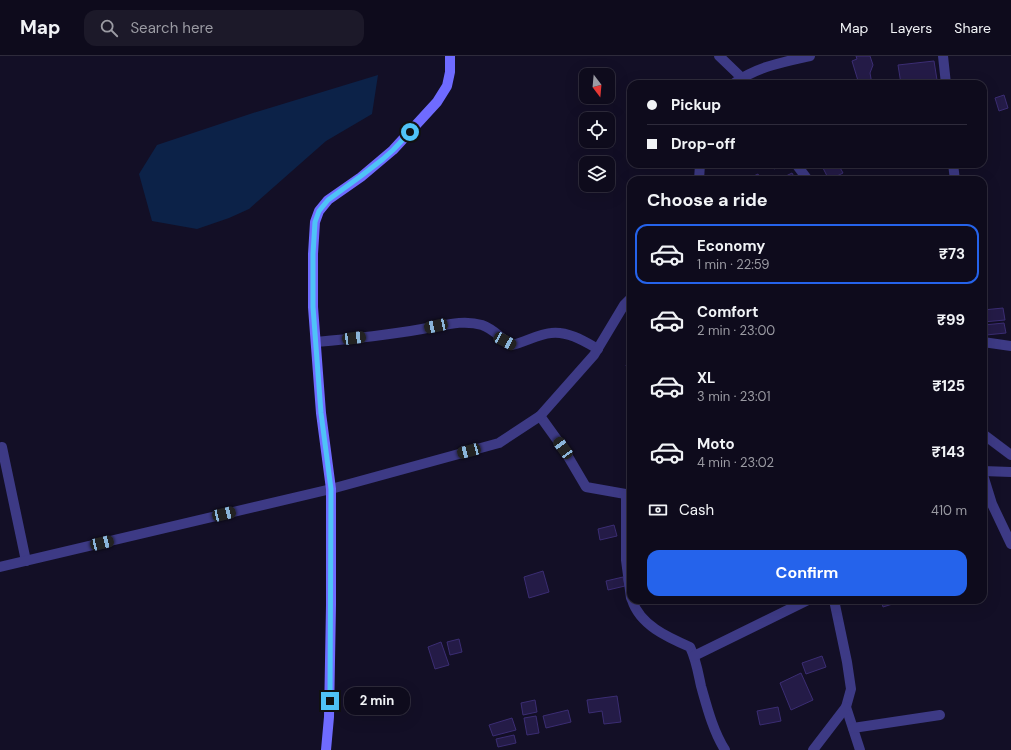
<!DOCTYPE html>
<meta charset="utf-8">
<style>
body{margin:0;font-family:"DM Sans",sans-serif;background:#1c1929;color:#f1f3f6;height:100vh;display:flex;flex-direction:column;font-size:15px;white-space:nowrap}
*{box-sizing:border-box;margin:0}
p{font-size:13px;color:#9b9ba3}
.icon{flex:none;width:22px;height:22px;fill:none;stroke:currentColor;stroke-width:2;stroke-linecap:round;stroke-linejoin:round}
.map{position:relative;flex:1;overflow:hidden}
.side{position:absolute;left:627px;top:120px;width:360px;height:428px;display:flex;flex-direction:column;background:#0e0b1c;border-radius:12px;box-shadow:0 4px 16px #0002,0 0 0 1px #2e2b3b}
.side>*{flex:none}
.banner{position:absolute;left:627px;top:24px;width:360px;height:88px;border-radius:12px;box-shadow:0 4px 16px #0002,0 0 0 1px #2e2b3b;display:grid;align-content:center;height:88px;padding:0 20px;background:#0e0b1c}
.needle{width:26px;rotate:164deg}
.controls{position:absolute;left:579px;top:12px;display:grid;gap:8px}
.controls a{display:grid;place-items:center;width:36px;height:36px;border-radius:8px;background:#0e0b1c;box-shadow:0 4px 16px #0002,0 0 0 1px #2e2b3b;font-size:20px}
.end{position:absolute;width:18px;height:18px;margin:-9px;border:5px solid #4fc3f7;background:#111;box-shadow:0 0 0 2px #111}
.from{border-radius:50%}
.bubble{position:absolute;height:28px;border-radius:12px;background:#0e0b1c;box-shadow:0 4px 16px #0002,0 0 0 1px #2e2b3b;font-size:13px;font-weight:700;line-height:28px;text-align:center}
.car{position:absolute;width:12px;height:24px;margin:-12px -6px;border-radius:5px;box-shadow:0 0 3px 1px #0007;background:linear-gradient(#222 24%,#8ab4d8 0 40%,#222 0 76%,#8ab4d8 0 86%,#222 0)}
.banner b{display:flex;align-items:center;gap:14px;height:38px;font-size:15px}
.banner b+b{border-top:1px solid #2e2b3b}
.banner i{width:10px;height:10px;background:#f1f3f6}
ul{padding:0;list-style:none}
li{display:flex;align-items:center;gap:12px;height:60px;margin:0 8px 6px;padding:0 12px;border:2px solid transparent;border-radius:12px}
li div{flex:1}
li b{display:block;font-size:15px}
li em{font-style:normal;font-weight:700}
li.current{border-color:#2563eb}
li>.icon{width:36px;height:36px;stroke-width:1.5}
h2{padding:0 20px;font-size:18px;line-height:48px}
.pay{display:flex;align-items:center;gap:10px;height:44px;padding:0 20px;font-size:15px}
.pay p{margin-inline-start:auto}
.primary-button{display:flex;gap:8px;margin-top:auto;padding:8px 20px}
.primary-button a{flex:1;height:46px;border-radius:12px;background:#2563eb;color:#fff;font-size:16px;font-weight:700;line-height:46px;text-align:center}
header{display:flex;align-items:center;gap:24px;box-sizing:border-box;height:56px;padding:0 20px;background:#0e0b1c;border-bottom:1px solid #2e2b3b}
header strong{font-size:19px}
nav{display:flex;gap:22px;margin-inline-start:auto;font-size:14px}
.search{width:280px;height:36px;background:#1c1929;display:flex;align-items:center;gap:10px;box-sizing:border-box;padding:0 14px;border-radius:12px;color:#9b9ba3;font-size:15px}
.map>svg:first-child{display:block}
.water{fill:#0c2248}
.building{fill:#241b47;stroke:#3b2d73}
.lines{fill:none;stroke-linecap:round;stroke-linejoin:round}
.street{stroke:#3d3a85;stroke-width:10}
.secondary{stroke:#6f6bff;stroke-width:10}
.route{stroke:#4fc3f7;stroke-width:5}
</style>
<header>
<strong>Map</strong>
<div class="search"><svg class="icon" aria-label="search" viewBox="0 0 24 24"><circle cx="10" cy="10" r="6"/><path d="M15 15l6 6"/></svg>Search here</div>
<nav><a>Map</a><a>Layers</a><a>Share</a></nav>
</header>
<div class="map">
<svg width="1011" height="694" viewBox="0 0 1011 694">
<rect width="100%" height="100%" fill="#130f26"/>
<path class="water" d="M 378,19 L 372,58 L 326,85 L 249,153 L 229,162 L 197,173 L 152,165 L 139,118 L 157,89 L 253,57 Z"/>
<g class="building">
<path d="M 856,0 L 870,0 L 873,9 L 870,17 L 872,28 L 859,28 L 852,5 L 857,3 Z"/>
<path d="M 934,5 L 937,24 L 901,28 L 898,9 Z"/>
<path d="M 1004,39 L 1008,52 L 999,55 L 995,42 Z"/>
<path d="M 771,108 L 785,108 L 774,113 Z"/>
<path d="M 832,108 L 838,108 L 843,117 L 829,124 L 823,112 Z"/>
<path d="M 792,117 L 796,124 L 778,124 Z"/>
<path d="M 758,118 L 761,124 L 745,124 Z"/>
<path d="M 1003,252 L 1005,264 L 983,266 L 983,254 Z"/>
<path d="M 1004,267 L 1006,277 L 986,279 L 984,269 Z"/>
<path d="M 631,308 L 631,324 L 626,309 Z"/>
<path d="M 614,469 L 617,480 L 600,484 L 598,473 Z"/>
<path d="M 543,515 L 549,536 L 529,542 L 524,521 Z"/>
<path d="M 623,521 L 625,530 L 608,534 L 606,525 Z"/>
<path d="M 881,544 L 902,544 L 902,545 L 883,551 Z"/>
<path d="M 459,583 L 462,596 L 450,599 L 447,586 Z"/>
<path d="M 441,586 L 449,609 L 435,613 L 428,591 Z"/>
<path d="M 822,600 L 826,611 L 806,618 L 802,607 Z"/>
<path d="M 801,617 L 813,644 L 791,654 L 780,627 Z"/>
<path d="M 617,640 L 621,666 L 604,668 L 602,655 L 589,657 L 587,644 Z"/>
<path d="M 535,644 L 537,656 L 523,659 L 521,647 Z"/>
<path d="M 778,651 L 781,665 L 760,669 L 757,655 Z"/>
<path d="M 568,654 L 571,666 L 546,672 L 543,660 Z"/>
<path d="M 536,660 L 539,677 L 527,679 L 524,662 Z"/>
<path d="M 512,662 L 516,674 L 493,680 L 489,669 Z"/>
<path d="M 514,679 L 516,687 L 498,691 L 496,683 Z"/>
</g>
<g class="lines">
<g class="street">
<path d="M 719,0 L 742,22 L 745,28"/>
<path d="M 943,0 L 946,28"/>
<path d="M 733,28 C 756,11 783,6 810,0"/>
<path d="M 796,108 L 808,124"/>
<path d="M 953,108 L 955,124"/>
<path d="M 699,124 L 700,108"/>
<path d="M 316,286 C 351,283 387,279 422,273 C 442,270 462,263 482,269 C 494,273 501,283 512,289 C 525,286 539,278 551,277 C 568,275 584,285 598,293"/>
<path d="M 983,286 L 1011,290"/>
<path d="M 540,360 L 563,392 L 586,431 L 631,439"/>
<path d="M 983,378 L 1011,399"/>
<path d="M 2,391 L 26,505"/>
<path d="M 983,415 L 1011,416"/>
<path d="M 983,419 L 992,448 L 1011,488"/>
<path d="M 626,439 L 626,504 L 631,542"/>
<path d="M 0,511 L 331,433 L 499,387 L 540,360 L 594,299 L 624,249 L 631,242"/>
<path d="M 632,544 C 640,569 667,581 690,591 C 696,603 698,616 701,630 C 707,651 713,675 725,694"/>
<path d="M 834,544 L 847,606 L 851,633 L 846,651 L 860,694"/>
<path d="M 694,600 L 808,544"/>
<path d="M 853,672 L 940,659"/>
<path d="M 813,694 L 846,651"/>
</g>
<path class="secondary" d="M 326,694 L 329,661 L 331,549 L 331,433 L 321,357 L 313,251 L 313,198 L 315,166 L 319,155 L 328,144 L 361,121 L 393,94 L 437,46 L 447,30 L 450,16 L 450,0"/>
</g>
<g class="lines">
<path class="route" d="M 330,645 L 331,433 L 321,357 L 313,251 L 313,198 L 315,166 L 319,155 L 328,144 L 361,120 L 383,103 L 393,94 L 410,76"/>
</g>
</svg>
<div class="controls">
<a><svg class="needle" viewBox="-14 -14 28 28"><path d="M0-13l5 13h-10z" fill="#e53935"/><path d="M0 13l5-13h-10z" fill="#9b9ba3"/></svg></a>
<a><svg class="icon" aria-label="locate" viewBox="0 0 24 24"><circle cx="12" cy="12" r="6"/><path d="M12 2v4M12 18v4M2 12h4M18 12h4"/></svg></a>
<a><svg class="icon" aria-label="layers" viewBox="0 0 24 24"><path d="M12 4l9 5-9 5-9-5zM3 14l9 5 9-5"/></svg></a>
</div>
<i class="end from" style="left:410px;top:76px"></i>
<i class="end" style="left:330px;top:645px"></i>
<div class="bubble" style="left:344px;top:631px;width:66px">2 min</div>
<i class="car" style="left:436px;top:270px;rotate:258deg"></i>
<i class="car" style="left:354px;top:282px;rotate:83deg"></i>
<i class="car" style="left:505px;top:285px;rotate:118deg"></i>
<i class="car" style="left:563px;top:392px;rotate:324deg"></i>
<i class="car" style="left:469px;top:395px;rotate:255deg"></i>
<i class="car" style="left:224px;top:458px;rotate:77deg"></i>
<i class="car" style="left:102px;top:487px;rotate:77deg"></i>
<div class="banner">
<b><i class="from"></i>Pickup</b>
<b><i></i>Drop-off</b>
</div>
<section class="side">
<h2>Choose a ride</h2>
<ul>
<li class="current"><svg class="icon" aria-label="car" viewBox="0 0 24 24"><path d="M5 17H2v-5l4-1 3-4h7l3 4 3 1v5h-3M9 17h6M6 11h13"/><circle cx="7" cy="17" r="2"/><circle cx="17" cy="17" r="2"/></svg><div><b>Economy</b><p>1 min · 22:59</p></div><em>₹73</em></li>
<li><svg class="icon" aria-label="car" viewBox="0 0 24 24"><path d="M5 17H2v-5l4-1 3-4h7l3 4 3 1v5h-3M9 17h6M6 11h13"/><circle cx="7" cy="17" r="2"/><circle cx="17" cy="17" r="2"/></svg><div><b>Comfort</b><p>2 min · 23:00</p></div><em>₹99</em></li>
<li><svg class="icon" aria-label="car" viewBox="0 0 24 24"><path d="M5 17H2v-5l4-1 3-4h7l3 4 3 1v5h-3M9 17h6M6 11h13"/><circle cx="7" cy="17" r="2"/><circle cx="17" cy="17" r="2"/></svg><div><b>XL</b><p>3 min · 23:01</p></div><em>₹125</em></li>
<li><svg class="icon" aria-label="car" viewBox="0 0 24 24"><path d="M5 17H2v-5l4-1 3-4h7l3 4 3 1v5h-3M9 17h6M6 11h13"/><circle cx="7" cy="17" r="2"/><circle cx="17" cy="17" r="2"/></svg><div><b>Moto</b><p>4 min · 23:02</p></div><em>₹143</em></li>
</ul>
<div class="pay"><svg class="icon" aria-label="cash" viewBox="0 0 24 24"><path d="M3 7h18v10H3z"/><circle cx="12" cy="12" r="2"/></svg>Cash<p>410 m</p></div>
<div class="primary-button"><a>Confirm</a></div>
</section>
</div>
